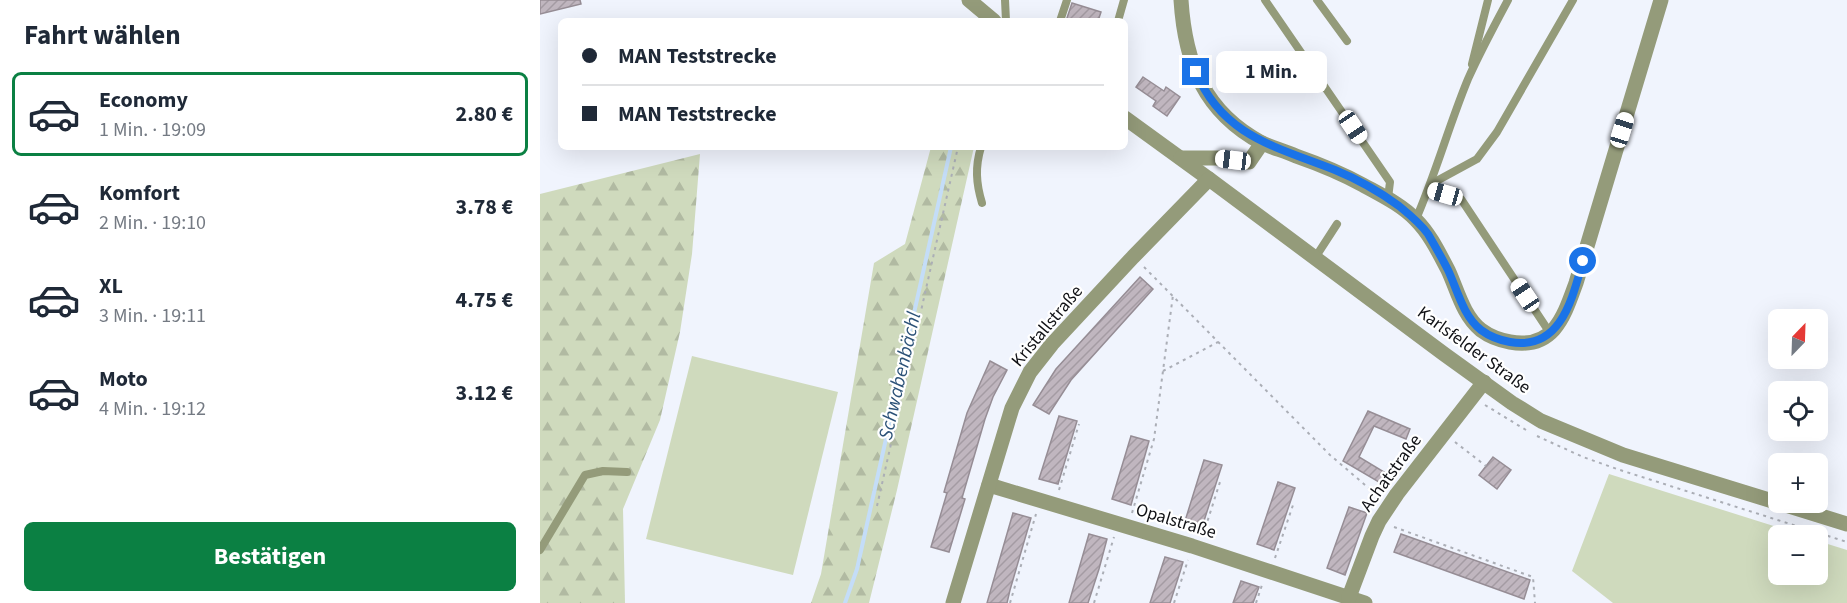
<!DOCTYPE html>
<html lang="de">
<meta charset="utf-8">
<style>
body{margin:0;font-family:"Source Sans 3",sans-serif;background:#f6f6f7;color:#1f2937;height:100vh;display:flex;flex-direction:column;font-size:22px;white-space:nowrap}
*{box-sizing:border-box;margin:0}
p{font-size:20px;color:#747a83}
.icon{flex:none;width:33px;height:33px;fill:none;stroke:currentColor;stroke-width:2;stroke-linecap:round;stroke-linejoin:round}
.map{position:relative;flex:1;overflow:hidden}
.side{display:flex;flex-direction:column;background:#fff;width:540px}
.side>*{flex:none}
.hud{position:absolute;left:18px;top:18px;width:570px;height:132px;border-radius:9px;box-shadow:0 6px 24px #0002;display:grid;align-content:center;height:132px;padding:0 24px;background:#fff}
.needle{width:39px;rotate:23deg}
.controls{position:absolute;left:1228px;top:309px;display:grid;gap:12px}
.controls a{display:grid;place-items:center;width:60px;height:60px;border-radius:9px;background:#fff;box-shadow:0 6px 24px #0002;font-size:30px}
.end{position:absolute;width:27px;height:27px;margin:-14px;border:8px solid #1a73e8;background:#fff;box-shadow:0 0 0 3px #fff}
.from{border-radius:50%}
.bubble{position:absolute;height:42px;border-radius:9px;background:#fff;box-shadow:0 6px 24px #0002;font-size:20px;font-weight:700;line-height:42px;text-align:center}
.car{position:absolute;width:18px;height:36px;margin:-18px -9px;border-radius:8px;box-shadow:0 0 4px 2px #0007;background:linear-gradient(#fff 24%,#345 0 40%,#fff 0 76%,#345 0 86%,#fff 0)}
.hud b{display:flex;align-items:center;gap:21px;height:57px;font-size:22px}
.hud b+b{border-top:2px solid #e0e1e3}
.hud i{width:15px;height:15px;background:#1f2937}
ul{padding:0;list-style:none}
li{display:flex;align-items:center;gap:18px;height:84px;margin:0 12px 9px;padding:0 12px;border:3px solid transparent;border-radius:9px}
li div{flex:1}
li b{display:block;font-size:22px}
li em{font-style:normal;font-weight:700}
li.current{border-color:#0b8043}
li>.icon{width:54px;height:54px;stroke-width:1.5}
h2{padding:0 24px;font-size:27px;line-height:72px}
.action{display:flex;gap:12px;margin-top:auto;padding:12px 24px}
.action a{flex:1;height:69px;border-radius:9px;background:#0b8043;color:#fff;font-size:24px;font-weight:700;line-height:69px;text-align:center}
main{display:flex;flex:1;min-height:0}
.map>svg:first-child{display:block}
.forest{fill:url(#forest-firs)}
.park{fill:#cfdabd}
.lines{fill:none;stroke-linecap:round;stroke-linejoin:round}
.stream{stroke:#c4ddf8;stroke-width:4}
.building{fill:url(#building-hatch);stroke:#968d95;stroke-width:1.5}
.path{stroke:#abaeb6;stroke-width:2;stroke-dasharray:3 4.5;stroke-linecap:butt}
.service{stroke:#949b7a;stroke-width:8}
.minor{stroke:#949b7a;stroke-width:15}
.tertiary{stroke:#949b7a;stroke-width:15}
.route{stroke:#1a73e8;stroke-width:8}
.labels{text-anchor:middle;dominant-baseline:central;stroke-width:4.5;stroke-linejoin:round;paint-order:stroke}
.street-label{font-size:18px;fill:#101115;stroke:#fff}
.water-label{font-size:20px;font-style:italic;fill:#2c5278;stroke:#fff}
</style>
<main>
<section class="side">
<h2>Fahrt wählen</h2>
<ul>
<li class="current"><svg class="icon" aria-label="car" viewBox="0 0 24 24"><path d="M5 17H2v-5l4-1 3-4h7l3 4 3 1v5h-3M9 17h6M6 11h13"/><circle cx="7" cy="17" r="2"/><circle cx="17" cy="17" r="2"/></svg><div><b>Economy</b><p>1 Min. · 19:09</p></div><em>2.80 €</em></li>
<li><svg class="icon" aria-label="car" viewBox="0 0 24 24"><path d="M5 17H2v-5l4-1 3-4h7l3 4 3 1v5h-3M9 17h6M6 11h13"/><circle cx="7" cy="17" r="2"/><circle cx="17" cy="17" r="2"/></svg><div><b>Komfort</b><p>2 Min. · 19:10</p></div><em>3.78 €</em></li>
<li><svg class="icon" aria-label="car" viewBox="0 0 24 24"><path d="M5 17H2v-5l4-1 3-4h7l3 4 3 1v5h-3M9 17h6M6 11h13"/><circle cx="7" cy="17" r="2"/><circle cx="17" cy="17" r="2"/></svg><div><b>XL</b><p>3 Min. · 19:11</p></div><em>4.75 €</em></li>
<li><svg class="icon" aria-label="car" viewBox="0 0 24 24"><path d="M5 17H2v-5l4-1 3-4h7l3 4 3 1v5h-3M9 17h6M6 11h13"/><circle cx="7" cy="17" r="2"/><circle cx="17" cy="17" r="2"/></svg><div><b>Moto</b><p>4 Min. · 19:12</p></div><em>3.12 €</em></li>
</ul>
<div class="action"><a>Bestätigen</a></div>
</section>
<div class="map">
<svg width="1307" height="603" viewBox="0 0 1307 603">
<defs>
<pattern id="forest-firs" width="22" height="20" patternUnits="userSpaceOnUse" patternTransform="scale(1.5)"><rect width="22" height="20" fill="#cfdabd"/><path d="M5 1l3.5 6h-7zM16 11l3.5 6h-7z" fill="#b1baa2"/></pattern>
<pattern id="building-hatch" width="6" height="6" patternUnits="userSpaceOnUse" patternTransform="scale(1.5)"><rect width="6" height="6" fill="#c0b6bf"/><path d="M-1 1l2-2M0 6l6-6M5 7l2-2" fill="none" stroke="#a49ba3"/></pattern>
</defs>
<rect width="100%" height="100%" fill="#f0f4fd"/>
<g class="forest">
<path d="M 391,147 L 434,147 L 357,490 L 329,603 L 271,603 L 281,574 L 334,263 L 365,244 Z"/>
<path d="M 160,154 L 152,254 L 140,332 L 120,420 L 83,509 L 85,603 L 0,603 L 0,194 Z"/>
</g>
<g class="park">
<path d="M 152,356 L 298,392 L 253,575 L 106,539 Z"/>
<path d="M 1069,474 L 1262,535 L 1239,536 L 1239,574 L 1278,574 L 1278,541 L 1307,550 L 1307,603 L 1073,603 L 1032,571 Z"/>
</g>
<g class="lines">
<path class="stream" d="M 305,603 L 317,569 L 411,147"/>
</g>
<g class="building">
<path d="M 0,0 L 40,0 L 41,4 L 0,14 Z"/>
<path d="M 532,3 L 561,12 L 558,21 L 526,21 Z"/>
<path d="M 603,77 L 624,91 L 626,87 L 640,97 L 627,116 L 613,106 L 616,101 L 596,87 Z"/>
<path d="M 600,277 L 613,289 L 531,380 L 509,414 L 493,405 L 516,369 Z"/>
<path d="M 450,361 L 467,370 L 453,397 L 445,419 L 422,498 L 425,499 L 409,552 L 391,547 L 407,493 L 404,492 L 427,413 Z"/>
<path d="M 828,411 L 870,429 L 866,439 L 834,426 L 819,457 L 849,475 L 844,485 L 803,461 Z"/>
<path d="M 519,416 L 537,421 L 518,484 L 499,479 Z"/>
<path d="M 591,436 L 609,441 L 591,505 L 572,499 Z"/>
<path d="M 953,457 L 971,470 L 957,489 L 939,475 Z"/>
<path d="M 664,460 L 682,465 L 662,527 L 645,521 Z"/>
<path d="M 738,482 L 755,488 L 734,550 L 717,544 Z"/>
<path d="M 809,507 L 827,513 L 805,575 L 787,568 Z"/>
<path d="M 473,513 L 491,518 L 470,590 L 467,603 L 447,603 Z"/>
<path d="M 549,534 L 567,539 L 559,569 L 548,603 L 529,603 Z"/>
<path d="M 861,534 L 990,580 L 984,599 L 854,552 Z"/>
<path d="M 625,557 L 643,562 L 640,572 L 630,603 L 610,603 Z"/>
<path d="M 701,581 L 719,587 L 713,603 L 693,603 Z"/>
</g>
<g class="lines">
<g class="path">
<path d="M 604,267 L 790,455 L 838,496"/>
<path d="M 623,371 L 678,342"/>
<path d="M 945,405 L 986,430"/>
<path d="M 997,436 L 1043,457 L 1080,470 L 1307,542"/>
<path d="M 915,442 L 946,466"/>
<path d="M 519,490 L 539,424"/>
<path d="M 337,506 L 418,147"/>
<path d="M 592,513 L 614,439 L 633,295"/>
<path d="M 854,527 L 993,577 L 995,603"/>
<path d="M 663,535 L 680,482 L 677,480"/>
<path d="M 735,558 L 753,505 L 750,504"/>
<path d="M 470,603 L 496,514"/>
<path d="M 554,603 L 574,537"/>
<path d="M 634,603 L 648,560"/>
<path d="M 716,603 L 722,585"/>
</g>
<g class="service">
<path d="M 465,0 L 466,21"/>
<path d="M 725,0 L 850,182 L 848,198"/>
<path d="M 777,0 L 807,41"/>
<path d="M 520,21 L 527,0"/>
<path d="M 578,21 L 584,0"/>
<path d="M 932,64 L 948,0"/>
<path d="M 441,147 C 435,167 436,183 442,203"/>
<path d="M 891,184 L 937,159 L 957,132 L 1033,0"/>
<path d="M 889,189 L 921,199 L 1010,333"/>
<path d="M 876,219 C 896,173 909,125 928,79 C 940,52 954,26 968,0"/>
<path d="M 775,258 L 797,224"/>
<path d="M 0,550 L 45,475 L 63,471 L 87,472"/>
</g>
<g class="minor">
<path d="M 429,0 L 454,21"/>
<path d="M 641,0 C 645,63 664,112 722,143 C 733,148 745,151 756,156 C 779,164 801,173 823,185 C 841,195 862,205 876,220 C 890,234 899,253 908,270 C 917,289 923,316 941,330 C 949,336 959,340 970,342 C 1014,350 1024,316 1036,283 L 1121,0"/>
<path d="M 585,118 L 669,179"/>
<path d="M 641,158 L 677,158 L 709,162 L 722,143"/>
<path d="M 449,485 L 652,546 L 825,603"/>
<path d="M 809,597 L 832,536 L 839,521 L 857,494 L 944,382"/>
</g>
<path class="tertiary" d="M 413,603 L 472,408 L 490,372 L 512,344 L 593,257 L 669,179 L 904,354 L 972,403 L 1001,421 L 1083,455 L 1307,524"/>
</g>
<g class="lines">
<path class="route" d="M 656,72 C 682,136 737,147 795,170 C 817,179 840,192 859,206 C 870,215 880,223 888,234 C 895,246 902,258 908,270 C 917,289 923,316 941,330 C 949,336 959,340 970,342 C 1021,351 1032,299 1043,261"/>
</g>
<g class="labels">
<g class="street-label">
<text transform="translate(507 326) rotate(-50)">Kristallstraße</text>
<text transform="translate(934 350) rotate(36)">Karlsfelder Straße</text>
<text transform="translate(851 473) rotate(-54)">Achatstraße</text>
<text transform="translate(636 521) rotate(17)">Opalstraße</text>
</g>
<g class="water-label">
<text transform="translate(360 376) rotate(-77)">Schwabenbächl</text>
</g>
</g>
</svg>
<div class="controls">
<a><svg class="needle" viewBox="-14 -14 28 28"><path d="M0-13l5 13h-10z" fill="#e53935"/><path d="M0 13l5-13h-10z" fill="#747a83"/></svg></a>
<a><svg class="icon" aria-label="locate" viewBox="0 0 24 24"><circle cx="12" cy="12" r="6"/><path d="M12 2v4M12 18v4M2 12h4M18 12h4"/></svg></a>
<a>+</a>
<a>−</a>
</div>
<i class="end from" style="left:1043px;top:261px"></i>
<i class="end" style="left:656px;top:72px"></i>
<div class="bubble" style="left:676px;top:51px;width:111px">1 Min.</div>
<i class="car" style="left:813px;top:127px;rotate:146deg"></i>
<i class="car" style="left:1082px;top:130px;rotate:17deg"></i>
<i class="car" style="left:693px;top:160px;rotate:277deg"></i>
<i class="car" style="left:905px;top:194px;rotate:286deg"></i>
<i class="car" style="left:985px;top:295px;rotate:326deg"></i>
<div class="hud">
<b><i class="from"></i>MAN Teststrecke</b>
<b><i></i>MAN Teststrecke</b>
</div>
</div>
</main>
